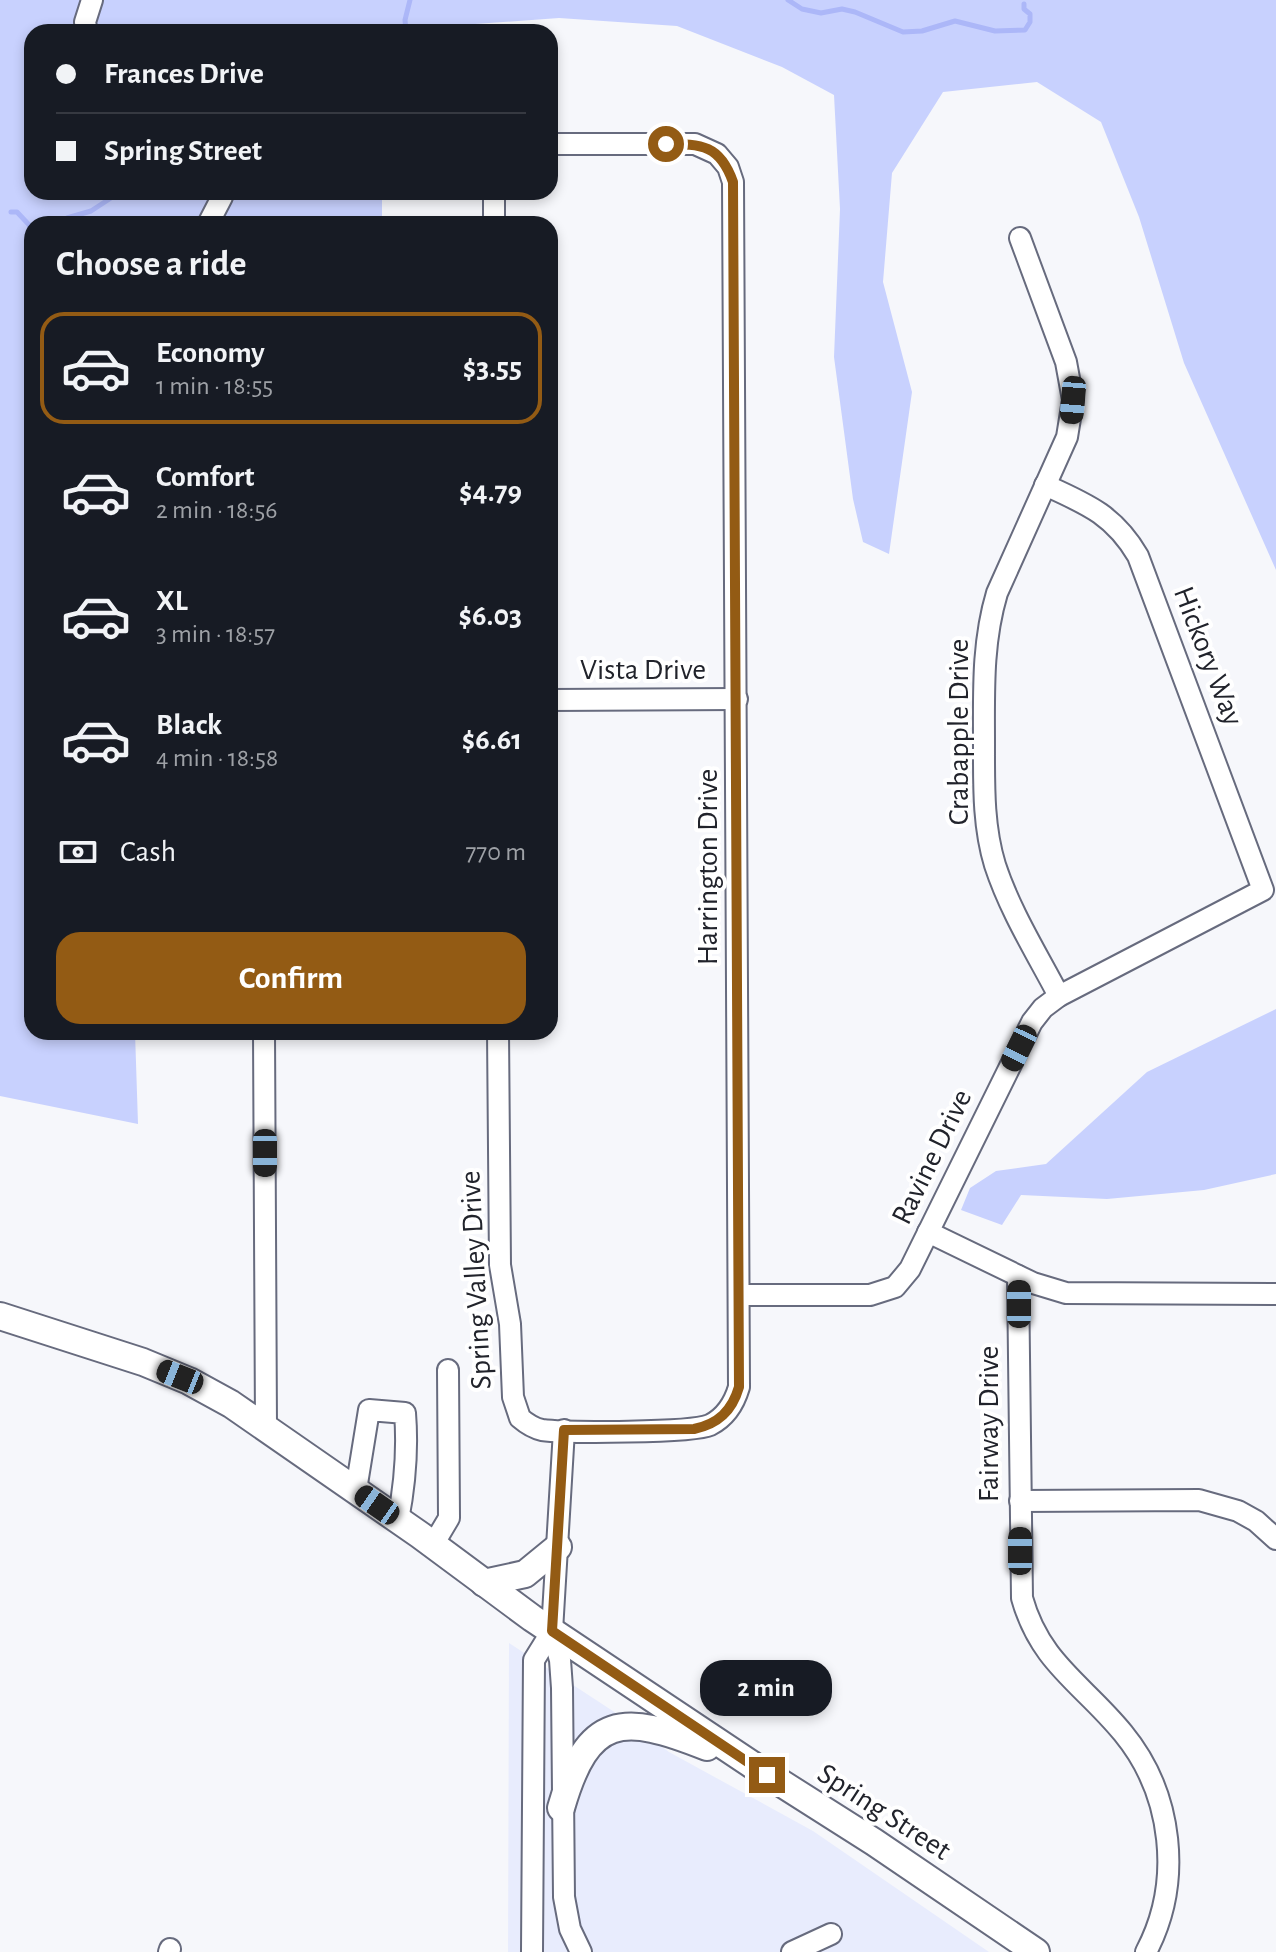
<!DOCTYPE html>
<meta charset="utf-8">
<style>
body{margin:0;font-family:"Alegreya Sans",sans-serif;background:#20242c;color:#f1f3f6;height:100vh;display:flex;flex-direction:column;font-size:30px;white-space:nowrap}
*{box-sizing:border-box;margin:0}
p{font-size:26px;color:#9ea1a6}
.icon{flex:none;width:44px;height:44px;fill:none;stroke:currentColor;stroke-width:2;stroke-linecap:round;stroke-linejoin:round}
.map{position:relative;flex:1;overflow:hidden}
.sheet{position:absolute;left:24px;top:216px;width:534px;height:824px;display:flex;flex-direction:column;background:#171b24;border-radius:24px;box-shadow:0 4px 12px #0003}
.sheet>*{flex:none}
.top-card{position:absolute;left:24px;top:24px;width:534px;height:176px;border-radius:24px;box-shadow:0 4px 12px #0003;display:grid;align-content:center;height:176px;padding:0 32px;background:#171b24}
.end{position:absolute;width:36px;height:36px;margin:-18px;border:10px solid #935b14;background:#fff;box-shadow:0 0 0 4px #fff}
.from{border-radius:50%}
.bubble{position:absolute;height:56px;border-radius:24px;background:#171b24;box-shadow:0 4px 12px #0003;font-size:26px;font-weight:600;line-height:56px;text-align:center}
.car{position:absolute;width:24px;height:48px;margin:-24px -12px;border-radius:10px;box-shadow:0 0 6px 2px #0007;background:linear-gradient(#222 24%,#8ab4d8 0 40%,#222 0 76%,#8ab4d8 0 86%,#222 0)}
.top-card b{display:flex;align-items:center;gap:28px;height:76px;font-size:30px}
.top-card b+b{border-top:2px solid #363941}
.top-card i{width:20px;height:20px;background:#f1f3f6}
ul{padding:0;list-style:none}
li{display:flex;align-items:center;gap:24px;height:112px;margin:0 16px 12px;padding:0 16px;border:4px solid transparent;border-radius:24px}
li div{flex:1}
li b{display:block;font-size:30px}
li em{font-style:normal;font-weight:600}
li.on{border-color:#935b14}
li>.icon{width:72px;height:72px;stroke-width:1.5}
h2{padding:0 32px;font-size:36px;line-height:96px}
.pay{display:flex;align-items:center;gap:20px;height:88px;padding:0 32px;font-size:30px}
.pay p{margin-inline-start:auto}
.action{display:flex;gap:16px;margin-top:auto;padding:16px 32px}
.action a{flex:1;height:92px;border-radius:24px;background:#935b14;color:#fff;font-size:32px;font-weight:600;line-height:92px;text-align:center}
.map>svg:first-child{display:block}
.built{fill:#e8ecfd}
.green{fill:#c8d1fe}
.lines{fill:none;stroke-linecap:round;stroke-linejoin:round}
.stream{stroke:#acb7f8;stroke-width:5}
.minor-casing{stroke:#676b7e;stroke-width:24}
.major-casing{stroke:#676b7e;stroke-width:30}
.minor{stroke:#fff;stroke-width:20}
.major{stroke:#fff;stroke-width:26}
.route{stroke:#935b14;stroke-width:10}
.labels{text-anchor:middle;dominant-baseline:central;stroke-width:8;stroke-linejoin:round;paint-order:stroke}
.street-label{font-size:30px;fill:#21232b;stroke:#fff}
</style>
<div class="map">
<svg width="1276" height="1952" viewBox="0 0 1276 1952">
<rect width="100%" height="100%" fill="#f6f7fb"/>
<path class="built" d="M 509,1643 L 622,1717 L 669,1752 L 813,1831 L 989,1952 L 508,1952 Z"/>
<g class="green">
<path d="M 0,0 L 1276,0 L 1276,570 L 1184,363 L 1139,217 L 1101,122 L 1037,82 L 943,92 L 892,173 L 883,282 L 912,392 L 889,554 L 863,542 L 853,499 L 834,357 L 840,209 L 834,95 L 782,67 L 677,26 L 559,18 L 461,25 L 453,32 L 32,32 L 32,192 L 382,192 L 382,224 L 32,224 L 32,1032 L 135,1032 L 138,1124 L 0,1096 Z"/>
<path d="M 1276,1009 L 1276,1174 L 1204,1190 L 1107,1199 L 1021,1195 L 1002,1225 L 961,1210 L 970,1188 L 996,1171 L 1046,1164 L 1147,1072 Z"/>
</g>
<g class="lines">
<g class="stream">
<path d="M 788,0 L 802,9 L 821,13 L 842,9 L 855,12 L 903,32 L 922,31 L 955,21 L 995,31 L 1025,30 L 1030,22 L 1030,14 L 1024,9 L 1024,4"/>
<path d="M 406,32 L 405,20 L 410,0"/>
<path d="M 11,212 L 17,212 L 32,228"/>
<path d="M 54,224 L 67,218 L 91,211 L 120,192"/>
</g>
<g class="minor-casing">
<g id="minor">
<path d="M 87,32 L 85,22 L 92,0"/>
<path d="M 494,192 L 494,224"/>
<path d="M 208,224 L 222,197 L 222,192"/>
<path d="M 1020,238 L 1066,362 L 1073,400 L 1067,437 L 997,593 C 982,643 984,692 984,744 C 984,785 983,826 995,865 C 1010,911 1037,954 1059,996"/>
<path d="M 550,700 L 737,699"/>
<path d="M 264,1032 L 266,1426"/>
<path d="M 498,1032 L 500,1265 L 510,1324 L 513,1397 L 520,1418 C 527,1424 533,1428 542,1430 C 566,1433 692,1433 710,1425 C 726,1417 734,1404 739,1387 L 733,182 L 728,167 L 717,154 L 695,144 L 550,144"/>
<path d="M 928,1232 L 1033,1283 L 1066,1293 L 1276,1294"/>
<path d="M 1018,1276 L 1022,1598 C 1040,1663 1083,1684 1123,1733 C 1173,1794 1183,1882 1146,1952"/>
<path d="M 740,1295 L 870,1295 L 895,1287 L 910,1269 L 1032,1022 L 1043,1008 L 1059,996 L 1263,890 L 1138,556 C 1114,515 1087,504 1045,485"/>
<path d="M 564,1430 L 552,1631 L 560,1660 L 562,1688 L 564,1897 L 570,1929 L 581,1952"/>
<path d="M 356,1490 L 369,1410 L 405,1413 C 408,1450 405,1484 398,1520"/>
<path d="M 1020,1501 L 1199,1500 L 1238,1511 L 1256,1521 L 1276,1539"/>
<path d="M 433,1545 L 449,1518 L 448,1370"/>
<path d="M 169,1952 L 170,1949"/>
<path d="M 532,1952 L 534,1660 L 552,1631"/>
<path d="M 792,1952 L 831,1934"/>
</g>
</g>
<g class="major-casing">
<g id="major">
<path d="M 0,1316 L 143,1362 L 189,1381 L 231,1404 L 420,1535 L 532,1618 L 751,1764 L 874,1842 L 1036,1952"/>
<path d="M 484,1583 L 525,1574 L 558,1547"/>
<path d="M 561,1808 C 588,1714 622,1713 707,1747"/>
</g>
</g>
<use href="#minor" class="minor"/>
<use href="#major" class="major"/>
</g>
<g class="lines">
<path class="route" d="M 666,144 C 702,144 720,145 733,182 L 739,1387 C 732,1411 718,1424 694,1429 L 564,1430 L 552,1631 L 767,1775"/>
</g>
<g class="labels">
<g class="street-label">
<text transform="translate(1208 656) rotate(69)">Hickory Way</text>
<text x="643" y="670">Vista Drive</text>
<text transform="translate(959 732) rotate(-90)">Crabapple Drive</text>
<text transform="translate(708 867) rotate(-90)">Harrington Drive</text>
<text transform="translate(932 1157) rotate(-64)">Ravine Drive</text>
<text transform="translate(476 1280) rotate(-93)">Spring Valley Drive</text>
<text transform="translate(989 1424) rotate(-90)">Fairway Drive</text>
<text transform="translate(884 1812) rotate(33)">Spring Street</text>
</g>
</g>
</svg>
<i class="end from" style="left:666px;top:144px"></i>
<i class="end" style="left:767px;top:1775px"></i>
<div class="bubble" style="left:700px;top:1660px;width:132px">2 min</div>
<i class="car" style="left:1073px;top:400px;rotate:185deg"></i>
<i class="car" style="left:1019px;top:1048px;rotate:206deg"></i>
<i class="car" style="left:265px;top:1153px;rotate:180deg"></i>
<i class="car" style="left:1019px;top:1304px;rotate:0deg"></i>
<i class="car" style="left:180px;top:1377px;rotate:292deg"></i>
<i class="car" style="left:377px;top:1505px;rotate:305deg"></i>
<i class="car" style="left:1020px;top:1551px;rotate:0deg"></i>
<div class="top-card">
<b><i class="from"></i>Frances Drive</b>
<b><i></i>Spring Street</b>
</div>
<section class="sheet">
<h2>Choose a ride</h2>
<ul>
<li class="on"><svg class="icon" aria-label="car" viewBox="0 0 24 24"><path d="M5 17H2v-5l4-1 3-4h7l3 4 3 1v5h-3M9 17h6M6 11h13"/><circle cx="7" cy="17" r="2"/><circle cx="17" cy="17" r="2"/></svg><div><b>Economy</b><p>1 min · 18:55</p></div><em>$3.55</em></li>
<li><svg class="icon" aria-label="car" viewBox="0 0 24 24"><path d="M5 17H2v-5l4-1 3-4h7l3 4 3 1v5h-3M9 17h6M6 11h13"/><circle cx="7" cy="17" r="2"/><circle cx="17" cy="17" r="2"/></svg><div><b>Comfort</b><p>2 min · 18:56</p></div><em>$4.79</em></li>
<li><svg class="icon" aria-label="car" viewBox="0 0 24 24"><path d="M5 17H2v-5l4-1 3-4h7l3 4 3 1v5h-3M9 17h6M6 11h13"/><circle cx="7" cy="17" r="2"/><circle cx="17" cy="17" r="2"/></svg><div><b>XL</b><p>3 min · 18:57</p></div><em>$6.03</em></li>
<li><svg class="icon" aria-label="car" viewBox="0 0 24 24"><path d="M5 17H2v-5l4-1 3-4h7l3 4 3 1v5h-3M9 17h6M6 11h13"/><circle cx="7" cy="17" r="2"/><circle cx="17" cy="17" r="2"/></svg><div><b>Black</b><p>4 min · 18:58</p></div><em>$6.61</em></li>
</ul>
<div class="pay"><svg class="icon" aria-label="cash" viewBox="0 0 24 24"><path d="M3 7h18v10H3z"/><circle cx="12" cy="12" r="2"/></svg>Cash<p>770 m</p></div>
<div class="action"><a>Confirm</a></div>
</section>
</div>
